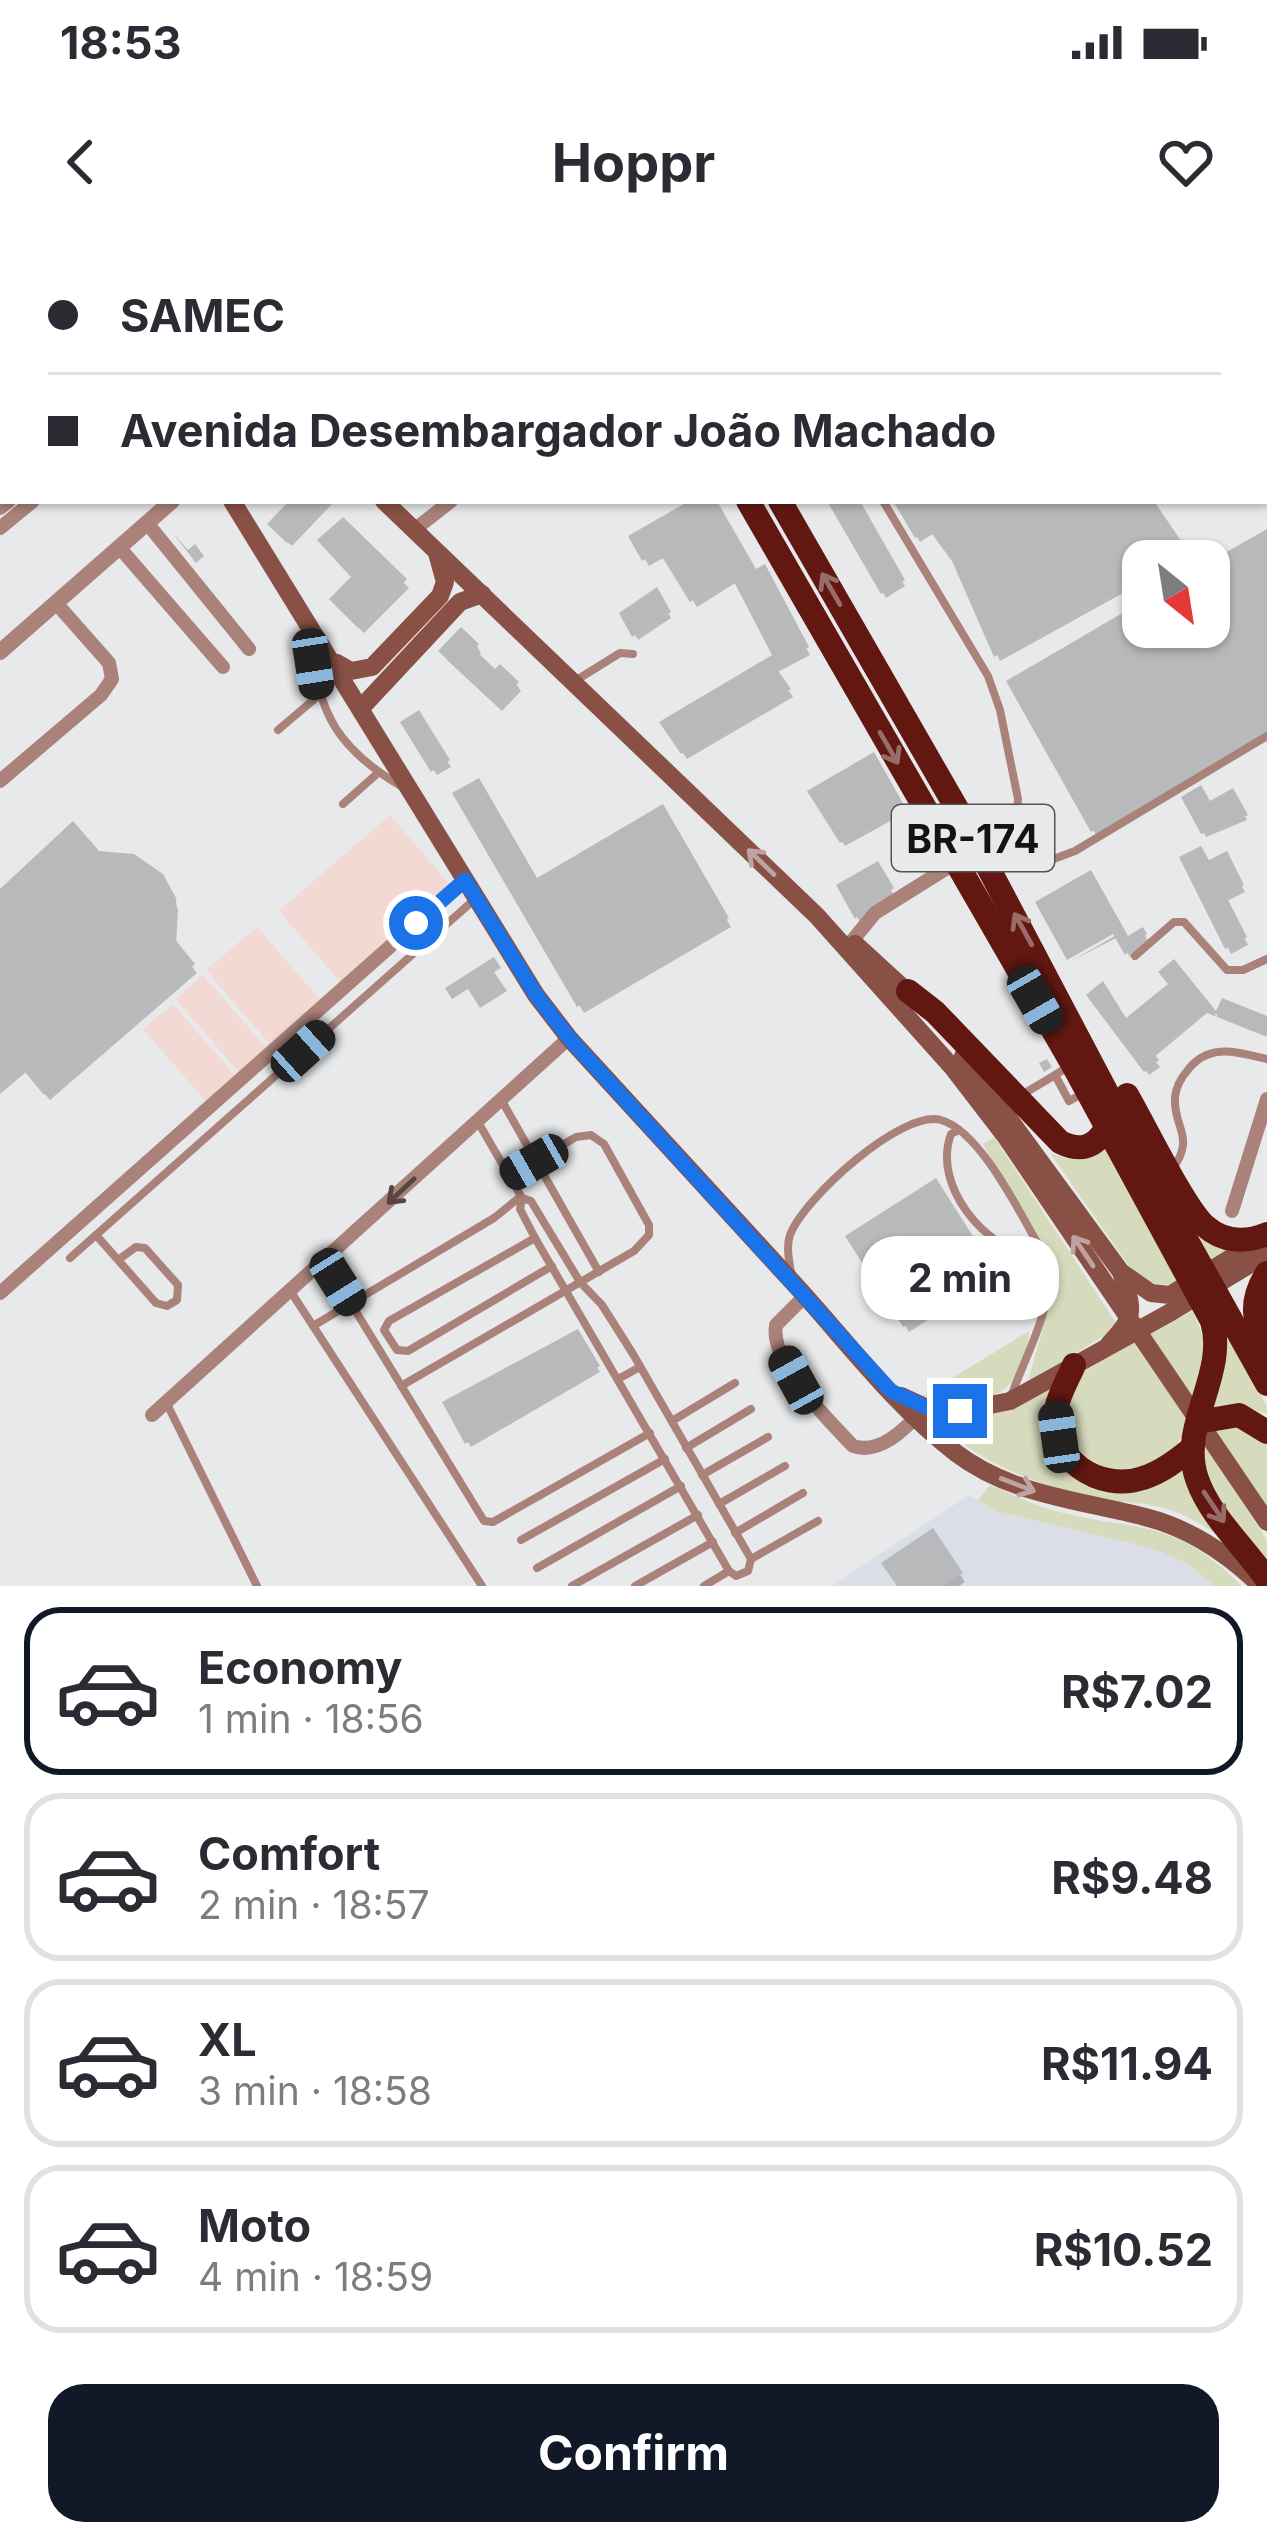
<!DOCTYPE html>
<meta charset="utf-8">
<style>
body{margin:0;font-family:Inter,sans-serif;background:#f7f7f7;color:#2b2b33;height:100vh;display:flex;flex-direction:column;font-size:45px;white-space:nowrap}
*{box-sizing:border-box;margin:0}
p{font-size:39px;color:#7c7c81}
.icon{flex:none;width:66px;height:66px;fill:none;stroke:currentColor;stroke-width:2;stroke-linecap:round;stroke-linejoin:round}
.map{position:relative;height:1346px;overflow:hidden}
.details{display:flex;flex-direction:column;background:#fff;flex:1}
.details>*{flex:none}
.guide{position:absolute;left:0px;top:0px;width:1269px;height:264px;box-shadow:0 3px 9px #0004;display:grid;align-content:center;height:264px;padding:0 48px;background:#fff}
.needle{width:78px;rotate:150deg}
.buttons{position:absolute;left:1122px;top:300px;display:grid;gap:24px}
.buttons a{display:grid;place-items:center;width:108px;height:108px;border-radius:24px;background:#fff;box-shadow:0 3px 9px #0004;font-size:60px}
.end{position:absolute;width:54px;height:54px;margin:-27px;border:15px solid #1a73e8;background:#fff;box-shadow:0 0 0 6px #fff}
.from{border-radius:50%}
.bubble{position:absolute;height:84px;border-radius:36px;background:#fff;box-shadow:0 3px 9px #0004;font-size:39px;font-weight:700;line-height:84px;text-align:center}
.car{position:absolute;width:36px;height:72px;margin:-36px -18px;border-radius:15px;box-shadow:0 0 9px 3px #0007;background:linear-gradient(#222 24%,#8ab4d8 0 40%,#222 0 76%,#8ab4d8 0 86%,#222 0)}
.guide b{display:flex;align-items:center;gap:42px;height:114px;font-size:45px}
.guide b+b{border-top:3px solid #e1e1e2}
.guide i{width:30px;height:30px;background:#2b2b33}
ul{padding:21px 0 0;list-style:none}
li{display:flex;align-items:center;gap:36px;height:168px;margin:0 24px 18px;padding:0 24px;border:6px solid #e1e1e2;border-radius:36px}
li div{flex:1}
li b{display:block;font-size:45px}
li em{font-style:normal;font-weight:700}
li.on{border-color:#111827}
li>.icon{width:108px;height:108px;stroke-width:1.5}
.button{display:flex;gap:24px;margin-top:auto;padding:24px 48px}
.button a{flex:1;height:138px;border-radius:36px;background:#111827;color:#fff;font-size:48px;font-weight:700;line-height:138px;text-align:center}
.status{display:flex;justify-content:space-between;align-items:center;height:84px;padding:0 60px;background:#fff;direction:ltr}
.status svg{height:33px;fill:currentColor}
header{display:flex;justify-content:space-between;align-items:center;height:156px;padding:0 48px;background:#fff;font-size:54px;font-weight:700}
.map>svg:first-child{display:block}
.built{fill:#dbdee7}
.education{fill:#f3d9d3}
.green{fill:#d7dbbd}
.shadow{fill:#0003}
.building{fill:#b8b9bb}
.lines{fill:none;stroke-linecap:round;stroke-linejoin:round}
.service{stroke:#aa827a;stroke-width:8}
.minor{stroke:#aa827a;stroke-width:14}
.tertiary{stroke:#aa827a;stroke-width:16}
.secondary{stroke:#895045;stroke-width:18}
.trunk{stroke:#621810;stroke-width:24}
.oneway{stroke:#986c68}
.oneway2{stroke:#bda4a0}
.oneway3{stroke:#574542}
.route{stroke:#1a73e8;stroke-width:15}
.labels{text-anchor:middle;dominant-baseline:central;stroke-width:12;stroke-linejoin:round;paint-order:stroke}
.shield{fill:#e8e9eb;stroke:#535354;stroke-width:3}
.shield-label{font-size:39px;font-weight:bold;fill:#131314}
</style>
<div class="status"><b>18:53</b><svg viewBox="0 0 49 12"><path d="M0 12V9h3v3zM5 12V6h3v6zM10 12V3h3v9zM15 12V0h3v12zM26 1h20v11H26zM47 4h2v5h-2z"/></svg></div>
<header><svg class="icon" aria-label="back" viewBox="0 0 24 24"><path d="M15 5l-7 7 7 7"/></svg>Hoppr<svg class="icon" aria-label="heart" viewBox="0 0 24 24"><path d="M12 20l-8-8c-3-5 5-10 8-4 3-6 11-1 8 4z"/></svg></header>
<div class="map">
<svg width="1267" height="1346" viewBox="0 0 1267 1346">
<rect width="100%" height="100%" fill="#e8e9eb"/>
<path class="built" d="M 969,1255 L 995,1271 L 1151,1308 L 1188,1324 L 1214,1346 L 832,1346 Z"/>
<g class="education">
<path d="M 390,575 L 453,648 L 342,744 L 279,671 Z"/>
<path d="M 257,687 L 322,762 L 271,806 L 206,730 Z"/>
<path d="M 203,735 L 269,811 L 241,835 L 176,759 Z"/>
<path d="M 173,764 L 237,838 L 208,864 L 143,789 Z"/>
</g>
<g class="green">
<path d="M 994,897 L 1118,1086 L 1027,1145 L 1053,1052 L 1054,1024 L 983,904 Z"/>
<path d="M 1104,904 L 1239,1009 C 1202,1031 1179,1059 1136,1036 L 1050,913 C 1073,922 1087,925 1104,904 Z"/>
<path d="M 1192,1071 C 1211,1109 1206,1120 1194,1159 C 1191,1171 1189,1184 1183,1194 C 1143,1274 1028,1212 1080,1137 C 1090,1122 1170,1085 1192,1071 Z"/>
<path d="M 1221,1080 L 1267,1167 L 1267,1174 L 1243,1166 L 1214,1174 L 1208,1164 Z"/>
<path d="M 1029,1091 C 1027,1154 979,1175 923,1156 Z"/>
<path d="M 1057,1143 L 1051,1161 L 1085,1240 L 1181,1220 L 1233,1306 C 1211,1290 1188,1274 1160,1267 C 1143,1262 1123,1263 1105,1260 C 1044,1248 976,1224 933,1177 L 985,1177 Z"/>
<path d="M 1223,1181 L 1267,1200 L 1267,1268 L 1216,1220 L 1267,1301 L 1267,1329 L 1203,1242 L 1200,1197 Z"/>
<path d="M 990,1245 C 1010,1253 1031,1264 1052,1270 C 1139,1294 1169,1274 1242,1346 L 1214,1346 L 1188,1324 L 1151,1308 L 995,1271 L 978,1260 Z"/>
</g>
<g class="shadow">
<path d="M 755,0 L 1099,0 L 1101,3 L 750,3 Z"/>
<path d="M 1168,0 L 1232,0 L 1233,3 L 1163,3 Z"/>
<path d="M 1252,0 L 1267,0 L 1266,189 L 1266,3 L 1247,3 Z"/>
<path d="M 294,261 L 334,262 L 292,306 L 274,290 Z"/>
<path d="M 695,261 L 713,261 L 755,333 L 764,328 L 810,415 L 776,433 L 793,457 L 687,519 L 663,483 L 776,416 L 737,342 L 697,367 L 665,317 L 649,326 L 632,297 Z"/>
<path d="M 830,261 L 856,261 L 905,346 L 886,358 Z"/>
<path d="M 896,261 L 1150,261 L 1188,318 L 1143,321 L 1143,342 L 1000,421 L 956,324 L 934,293 L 920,302 Z"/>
<path d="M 343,281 L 409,348 L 364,393 L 336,366 L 353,338 Z"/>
<path d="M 172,292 L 188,310 L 195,304 L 204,316 L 196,323 Z"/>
<path d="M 1267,292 L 1267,493 L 1096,595 L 1010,442 L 1143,364 L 1143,387 L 1209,387 L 1209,326 Z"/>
<path d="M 656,352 L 671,378 L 638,400 L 623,374 Z"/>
<path d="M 477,406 L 481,413 L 477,417 L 495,434 L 516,444 L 521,451 L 502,471 L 446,419 Z"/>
<path d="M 418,474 L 451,527 L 437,535 L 404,483 Z"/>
<path d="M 873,516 L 905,573 L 845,606 L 811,553 Z"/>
<path d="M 1232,552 L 1247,580 L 1206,597 L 1185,558 L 1209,565 Z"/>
<path d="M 456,554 L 536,642 L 662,568 L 731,687 L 584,773 Z"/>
<path d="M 98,614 L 152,627 L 178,669 L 176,706 L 197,733 L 50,860 L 26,832 L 0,854 L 0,652 Z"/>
<path d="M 1226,615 L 1245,652 L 1227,661 L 1248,705 L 1231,714 L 1183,619 L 1208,624 Z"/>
<path d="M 877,625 L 894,655 L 860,682 L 840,646 Z"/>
<path d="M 1142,691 L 1148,701 L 1130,717 L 1118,697 L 1071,721 L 1122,692 L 1127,700 Z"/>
<path d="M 1174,723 L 1217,777 L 1223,762 L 1267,779 L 1267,797 L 1207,773 L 1153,818 L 1160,827 L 1149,835 L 1092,760 L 1125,782 L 1171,745 Z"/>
<path d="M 1047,819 L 1052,827 L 1044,832 L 1039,823 Z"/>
<path d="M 935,942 L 995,1037 L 909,1092 L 849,997 Z"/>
<path d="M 577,1093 L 600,1132 L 471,1207 L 446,1164 Z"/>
<path d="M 932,1292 L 965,1342 L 959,1346 L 900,1346 Z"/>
</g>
<g class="building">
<path d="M 289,261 L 327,261 L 287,303 L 267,284 Z"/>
<path d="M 689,261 L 717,261 L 756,329 L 765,324 L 809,407 L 774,425 L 791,449 L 681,514 L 659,482 L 772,415 L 731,336 L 690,362 L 659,312 L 642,321 L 628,296 Z"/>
<path d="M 827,261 L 860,261 L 905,340 L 881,354 Z"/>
<path d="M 893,261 L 1154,261 L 1188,311 L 1171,321 L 1143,321 L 1143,336 L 994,417 L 952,321 L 929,290 L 915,298 Z"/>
<path d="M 343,277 L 407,339 L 358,388 L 329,359 L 351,337 L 317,300 Z"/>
<path d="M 1267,289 L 1267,488 L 1091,592 L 1006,441 L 1143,361 L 1143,387 L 1209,387 L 1209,322 Z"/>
<path d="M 657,347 L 671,372 L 632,397 L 619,373 Z"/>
<path d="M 461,387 L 479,404 L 474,409 L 495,429 L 500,424 L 519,442 L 496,465 L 438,411 Z"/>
<path d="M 419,470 L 450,520 L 431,532 L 400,482 Z"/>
<path d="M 874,512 L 905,567 L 840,603 L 807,551 Z"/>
<path d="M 479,538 L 537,638 L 663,564 L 729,678 L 577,767 L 452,553 Z"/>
<path d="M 1201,545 L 1210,561 L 1233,548 L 1248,575 L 1201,594 L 1181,557 Z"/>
<path d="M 73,581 L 99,611 L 134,614 L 163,634 L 176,658 L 177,678 L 173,697 L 195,724 L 44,855 L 20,826 L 0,843 L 0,649 Z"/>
<path d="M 1201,606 L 1209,620 L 1227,611 L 1244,645 L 1225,654 L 1247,697 L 1225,709 L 1179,617 Z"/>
<path d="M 878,621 L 894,648 L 868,664 L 855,679 L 836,645 Z"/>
<path d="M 1091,630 L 1128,696 L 1143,687 L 1147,694 L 1125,715 L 1113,694 L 1067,720 L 1035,662 Z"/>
<path d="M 494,717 L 501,728 L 494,732 L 507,751 L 480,768 L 468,749 L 452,759 L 445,748 Z"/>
<path d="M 1174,719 L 1216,771 L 1222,758 L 1267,776 L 1267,795 L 1203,769 L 1152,812 L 1159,820 L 1144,832 L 1086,755 L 1103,741 L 1126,778 L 1168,744 L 1158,732 Z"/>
<path d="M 936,938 L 993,1028 L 903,1087 L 845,996 Z"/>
<path d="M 578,1089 L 600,1126 L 465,1204 L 442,1162 Z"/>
<path d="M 933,1288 L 963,1333 L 944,1346 L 897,1346 L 881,1323 Z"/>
</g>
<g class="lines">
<g class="service">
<path d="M 883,261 L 988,436 L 1000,470 L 1018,559 L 1016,592 L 1031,619 L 1043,623 L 1075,611 L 1267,496"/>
<path d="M 311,402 C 318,475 339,510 404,548"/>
<path d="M 575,441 L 620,413 L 633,414"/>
<path d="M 278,490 L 318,456"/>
<path d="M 343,564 L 379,532"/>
<path d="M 1135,716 L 1174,682 L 1184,682 L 1227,730 L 1243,730 L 1267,719"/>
<path d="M 1071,825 L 1055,835 L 1069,861 L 1082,854"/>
<path d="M 1020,856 L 1055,835"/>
<path d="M 502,861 L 599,1032"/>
<path d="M 478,882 L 522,958 L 531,961 L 580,1042 L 602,1065 L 633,1114 L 751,1319 L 748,1331 L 736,1336 L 729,1331 L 535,998 L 520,969 L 522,958"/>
<path d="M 959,890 L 951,894 C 932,946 984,1006 1032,1018"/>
<path d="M 1171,931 C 1197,896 1173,890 1175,857 C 1176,848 1181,838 1187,831 C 1208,802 1237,812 1267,819"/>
<path d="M 96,995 L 156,1063 L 167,1066 L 177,1060 L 178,1045 L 145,1008 L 136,1007 L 118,1020"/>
<path d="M 535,998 L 389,1081 L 384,1090 L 397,1110 L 408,1111 L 552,1026"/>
<path d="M 70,1018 L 475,659"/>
<path d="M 325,1021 L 484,1281 L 493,1282 L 650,1193"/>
<path d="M 791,1032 C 789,1020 786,1007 790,995 C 803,959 902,869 941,880 C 983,892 1024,982 1047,1020 C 1055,1067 1027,1111 1012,1154"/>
<path d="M 291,1052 L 482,1346"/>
<path d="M 313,1086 L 494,978 L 520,957"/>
<path d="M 618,1139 L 640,1127"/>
<path d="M 401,1146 L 634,1011 L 649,995 L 649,985 L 604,904 L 591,895 L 576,897 L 510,936"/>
<path d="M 167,1164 L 257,1346"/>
<path d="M 672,1181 L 735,1143"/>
<path d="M 686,1208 L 751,1169"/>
<path d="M 702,1235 L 768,1197"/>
<path d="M 719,1264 L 785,1226"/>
<path d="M 735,1293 L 803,1253"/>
<path d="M 521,1300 L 665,1219"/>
<path d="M 751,1319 L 818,1281"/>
<path d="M 537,1328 L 681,1246"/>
<path d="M 572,1346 L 698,1275"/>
<path d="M 635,1346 L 713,1302"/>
<path d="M 704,1346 L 729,1331"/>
</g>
<g class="minor">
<path d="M 7,0 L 11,3"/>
<path d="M 377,0 L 378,3"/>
<path d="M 506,0 L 507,3"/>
<path d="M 295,3 L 300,0"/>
<path d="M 332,3 L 338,0"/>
<path d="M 691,3 L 697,0"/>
<path d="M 0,26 L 3,27"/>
<path d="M 0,150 L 3,147"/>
<path d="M 0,268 L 9,261"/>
<path d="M 147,283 L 249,409"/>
<path d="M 0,288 L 33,261"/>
<path d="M 414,290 L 451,261"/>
<path d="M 119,307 L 223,427"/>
<path d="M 0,541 L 101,455 L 112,439 L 109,423 L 56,363"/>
<path d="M 847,707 L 875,673 L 955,623"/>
<path d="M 1232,971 L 1267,859"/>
<path d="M 0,1053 L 465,640"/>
<path d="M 805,1056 L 776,1085 C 769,1122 829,1181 853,1206 C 879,1215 904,1190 921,1172"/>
<path d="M 152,1175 L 569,798"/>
</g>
<path class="tertiary" d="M 0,412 L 172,261"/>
<g class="secondary">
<path d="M 37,0 L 40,3"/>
<path d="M 72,0 L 74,3"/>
<path d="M 106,0 L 109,3"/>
<path d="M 126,0 L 129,3"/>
<path d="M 232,261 L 536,755 L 569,798 C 645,882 722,964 798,1048 C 848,1103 896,1167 956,1213 C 1011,1255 1080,1260 1145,1277 C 1189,1288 1228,1314 1261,1346"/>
<path d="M 384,261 L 817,676 L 953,828 L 1006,897 L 1267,1282"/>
<path d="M 337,423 L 351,431 L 372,427 L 440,356 L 445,342 L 437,313"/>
<path d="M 361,468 L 460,362 L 482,354"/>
<path d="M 855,704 L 914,758"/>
<path d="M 963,816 L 1121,1032 C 1133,1069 1137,1076 1109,1104"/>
<path d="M 1121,1032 L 1151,1053 L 1170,1055 L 1262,999"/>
<path d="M 901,1156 L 925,1167 L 960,1171 L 1010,1161 L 1171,1072 L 1267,1014"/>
</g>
<g class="trunk">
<path d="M 600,0 L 601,3"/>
<path d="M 631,0 L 633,3"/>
<path d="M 748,261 L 1073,825 L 1212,1081 C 1228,1135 1178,1185 1197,1239 C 1210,1277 1245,1307 1267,1340"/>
<path d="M 780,261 L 960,574 L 1154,942 L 1267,1144"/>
<path d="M 908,751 L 935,772 L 1060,902 C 1080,912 1095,908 1106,888"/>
<path d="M 1127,855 C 1144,884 1184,967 1205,986 C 1223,1002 1245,1003 1267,994"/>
<path d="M 1267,1033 C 1249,1061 1253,1082 1267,1110"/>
<path d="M 1074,1125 C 1068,1139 1059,1154 1056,1169 C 1047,1218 1099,1253 1143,1238 C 1162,1232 1177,1220 1192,1208"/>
<path d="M 1198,1182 L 1239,1175 L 1267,1192"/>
</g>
</g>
<defs><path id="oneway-shaft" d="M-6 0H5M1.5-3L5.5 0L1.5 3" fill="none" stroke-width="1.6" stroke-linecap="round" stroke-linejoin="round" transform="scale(3)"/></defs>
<g class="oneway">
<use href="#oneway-shaft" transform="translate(831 349) rotate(-120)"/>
<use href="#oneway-shaft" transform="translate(889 508) rotate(60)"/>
<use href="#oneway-shaft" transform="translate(1023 689) rotate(-119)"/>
<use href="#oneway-shaft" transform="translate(1214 1267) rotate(56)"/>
</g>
<g class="oneway2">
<use href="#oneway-shaft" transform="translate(761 622) rotate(-136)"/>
<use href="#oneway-shaft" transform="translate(1083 1011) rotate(-124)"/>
<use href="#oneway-shaft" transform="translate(1018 1245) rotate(21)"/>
</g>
<use class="oneway3" href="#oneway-shaft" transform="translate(401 951) rotate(137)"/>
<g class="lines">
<path class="route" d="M 416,683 L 465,640 L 536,755 L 569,798 L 891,1151 L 926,1167 L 960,1171"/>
</g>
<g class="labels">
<rect class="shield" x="892" y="565" width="162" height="66" rx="9"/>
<g class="shield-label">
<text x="973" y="598">BR-174</text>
</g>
</g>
</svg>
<div class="buttons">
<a><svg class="needle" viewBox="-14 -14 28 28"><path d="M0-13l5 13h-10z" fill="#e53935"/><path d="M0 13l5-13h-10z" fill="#7c7c81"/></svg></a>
</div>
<i class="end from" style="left:416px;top:683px"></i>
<i class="end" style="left:960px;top:1171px"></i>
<div class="bubble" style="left:861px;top:996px;width:198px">2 min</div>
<i class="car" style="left:313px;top:424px;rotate:171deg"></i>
<i class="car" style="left:1035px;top:760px;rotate:150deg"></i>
<i class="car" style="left:303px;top:811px;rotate:48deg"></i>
<i class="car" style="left:534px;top:922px;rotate:240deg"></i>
<i class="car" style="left:338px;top:1042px;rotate:148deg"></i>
<i class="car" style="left:796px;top:1140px;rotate:331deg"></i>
<i class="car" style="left:1059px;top:1197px;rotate:352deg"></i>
<div class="guide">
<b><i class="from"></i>SAMEC</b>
<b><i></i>Avenida Desembargador João Machado</b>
</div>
</div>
<section class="details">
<ul>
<li class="on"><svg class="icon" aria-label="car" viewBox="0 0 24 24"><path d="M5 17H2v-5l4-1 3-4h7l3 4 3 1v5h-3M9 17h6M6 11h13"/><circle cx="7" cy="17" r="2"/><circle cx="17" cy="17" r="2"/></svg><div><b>Economy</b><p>1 min · 18:56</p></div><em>R$7.02</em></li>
<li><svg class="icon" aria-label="car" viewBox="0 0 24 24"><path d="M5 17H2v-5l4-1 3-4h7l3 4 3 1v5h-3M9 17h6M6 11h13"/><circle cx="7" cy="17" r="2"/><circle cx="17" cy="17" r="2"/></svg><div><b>Comfort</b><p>2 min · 18:57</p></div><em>R$9.48</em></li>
<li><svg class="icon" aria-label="car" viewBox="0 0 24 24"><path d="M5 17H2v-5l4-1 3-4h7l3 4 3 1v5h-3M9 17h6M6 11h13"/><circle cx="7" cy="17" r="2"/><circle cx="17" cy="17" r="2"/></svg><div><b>XL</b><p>3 min · 18:58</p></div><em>R$11.94</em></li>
<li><svg class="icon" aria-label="car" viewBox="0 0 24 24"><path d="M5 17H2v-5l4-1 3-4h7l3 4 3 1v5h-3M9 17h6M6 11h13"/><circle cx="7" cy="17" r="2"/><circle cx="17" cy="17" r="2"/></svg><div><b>Moto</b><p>4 min · 18:59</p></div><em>R$10.52</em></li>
</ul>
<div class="button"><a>Confirm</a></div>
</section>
